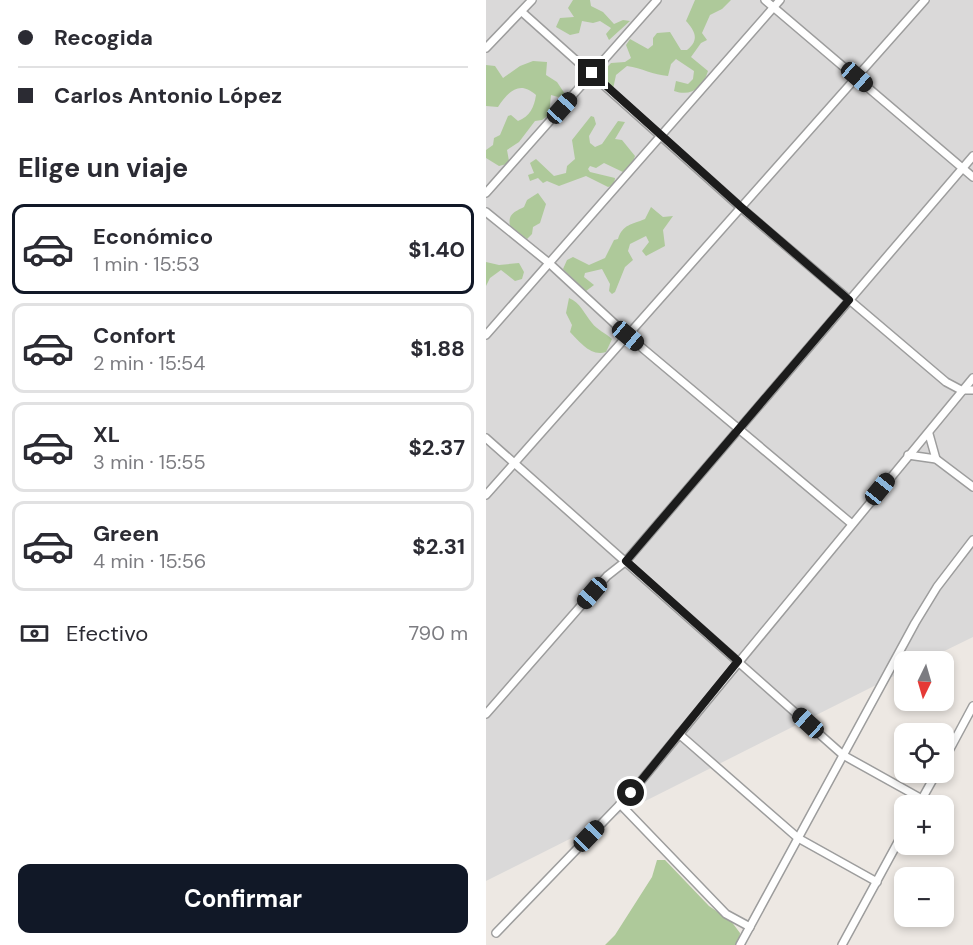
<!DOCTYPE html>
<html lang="es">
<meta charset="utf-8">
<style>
body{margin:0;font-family:"DM Sans",sans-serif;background:#f7f7f7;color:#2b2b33;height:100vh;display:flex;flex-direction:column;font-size:22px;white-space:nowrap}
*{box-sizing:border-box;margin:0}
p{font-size:20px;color:#7c7c81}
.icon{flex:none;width:33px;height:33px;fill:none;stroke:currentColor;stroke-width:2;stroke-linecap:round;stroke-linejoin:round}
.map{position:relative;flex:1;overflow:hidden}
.panel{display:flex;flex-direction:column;background:#fff;width:486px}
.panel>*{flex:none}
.guide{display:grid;align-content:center;height:132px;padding:0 18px;background:#fff}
.needle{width:39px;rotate:185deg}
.tools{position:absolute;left:408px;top:651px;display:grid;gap:12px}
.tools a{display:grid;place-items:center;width:60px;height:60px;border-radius:12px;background:#fff;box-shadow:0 3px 9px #0003;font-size:30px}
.end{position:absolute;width:27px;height:27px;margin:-14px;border:8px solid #1c1c1c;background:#fff;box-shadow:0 0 0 3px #fff}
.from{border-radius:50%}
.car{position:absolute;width:18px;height:36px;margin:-18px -9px;border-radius:8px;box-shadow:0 0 4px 2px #0007;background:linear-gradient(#222 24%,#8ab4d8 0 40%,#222 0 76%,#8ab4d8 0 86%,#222 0)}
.guide b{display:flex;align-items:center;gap:21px;height:57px;font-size:22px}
.guide b+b{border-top:2px solid #e1e1e2}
.guide i{width:15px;height:15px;background:#2b2b33}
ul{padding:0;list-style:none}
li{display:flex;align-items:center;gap:18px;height:90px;margin:0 12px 9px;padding:0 6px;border:3px solid #e1e1e2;border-radius:12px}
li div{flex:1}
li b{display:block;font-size:22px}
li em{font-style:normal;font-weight:700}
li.current{border-color:#111827}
li>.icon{width:54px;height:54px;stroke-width:1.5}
h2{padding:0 18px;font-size:27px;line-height:72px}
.pay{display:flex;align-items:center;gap:15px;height:66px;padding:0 18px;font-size:22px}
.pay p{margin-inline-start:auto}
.cta{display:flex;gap:12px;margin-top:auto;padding:12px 18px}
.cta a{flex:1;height:69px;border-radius:12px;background:#111827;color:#fff;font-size:24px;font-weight:700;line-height:69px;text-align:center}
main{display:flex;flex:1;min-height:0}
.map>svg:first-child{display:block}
.residential{fill:#dad9d9}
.forest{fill:#aec99a}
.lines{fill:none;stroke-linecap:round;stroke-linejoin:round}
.street-casing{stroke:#9d9d9d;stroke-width:10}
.street{stroke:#fff;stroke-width:7}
.route{stroke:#1c1c1c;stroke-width:8}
</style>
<main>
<section class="panel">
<div class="guide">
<b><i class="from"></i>Recogida</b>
<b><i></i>Carlos Antonio López</b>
</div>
<h2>Elige un viaje</h2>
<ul>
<li class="current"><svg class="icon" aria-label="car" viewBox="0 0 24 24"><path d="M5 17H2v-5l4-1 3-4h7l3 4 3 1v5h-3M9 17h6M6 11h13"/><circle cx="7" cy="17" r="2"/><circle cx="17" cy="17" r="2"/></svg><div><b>Económico</b><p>1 min · 15:53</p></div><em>$1.40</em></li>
<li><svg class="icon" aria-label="car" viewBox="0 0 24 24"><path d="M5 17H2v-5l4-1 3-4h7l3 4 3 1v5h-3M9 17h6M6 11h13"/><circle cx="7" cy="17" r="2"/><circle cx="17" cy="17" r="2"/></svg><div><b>Confort</b><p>2 min · 15:54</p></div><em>$1.88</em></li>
<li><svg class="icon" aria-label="car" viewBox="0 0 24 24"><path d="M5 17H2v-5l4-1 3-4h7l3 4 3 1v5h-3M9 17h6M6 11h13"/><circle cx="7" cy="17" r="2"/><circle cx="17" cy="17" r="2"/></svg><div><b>XL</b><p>3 min · 15:55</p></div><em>$2.37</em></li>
<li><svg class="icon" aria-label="car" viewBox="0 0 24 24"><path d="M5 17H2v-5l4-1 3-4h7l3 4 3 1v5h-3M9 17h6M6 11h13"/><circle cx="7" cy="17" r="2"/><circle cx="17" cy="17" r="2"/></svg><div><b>Green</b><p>4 min · 15:56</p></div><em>$2.31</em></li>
</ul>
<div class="pay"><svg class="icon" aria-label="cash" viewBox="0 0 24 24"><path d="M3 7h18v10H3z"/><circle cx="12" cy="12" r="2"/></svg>Efectivo<p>790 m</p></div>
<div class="cta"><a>Confirmar</a></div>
</section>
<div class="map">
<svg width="487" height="945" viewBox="0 0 487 945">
<rect width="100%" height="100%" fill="#ede8e3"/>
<path class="residential" d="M 0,0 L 487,0 L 487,637 L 438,661 L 418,662 L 418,671 L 0,881 Z"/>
<g class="forest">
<path d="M 87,0 L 104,0 L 105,6 L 117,12 L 128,24 L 137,20 L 144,21 L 123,40 L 120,34 L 125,28 L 114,21 L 107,23 L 96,21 L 93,33 L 84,35 L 70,27 L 74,18 L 88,17 L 82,8 Z"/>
<path d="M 209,0 L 245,0 L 236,9 L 224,15 L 216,33 L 221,40 L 215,43 L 205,57 L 222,71 C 217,88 205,97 188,91 L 190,81 L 202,84 L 207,79 L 208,71 L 190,59 L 185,64 L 182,76 C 167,75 156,68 141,66 L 130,75 L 127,89 L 115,74 L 125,63 L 139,62 L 145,58 L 140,45 L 144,39 L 162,49 L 167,45 L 167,38 L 171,33 L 184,32 L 195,50 L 201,50 C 214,40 209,31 200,21 Z"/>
<path d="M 47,61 L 61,62 L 60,75 L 71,82 L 79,94 L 72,97 L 65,95 L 63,115 L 56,120 L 49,121 L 33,142 L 21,150 L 23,161 L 21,164 L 13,166 L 0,158 L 0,150 L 7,145 L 8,138 L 14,135 L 22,116 L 25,115 L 32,121 C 44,116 48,108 50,95 C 34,80 22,91 12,107 L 0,106 L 0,65 L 9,66 L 17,78 L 34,66 Z"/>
<path d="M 105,116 L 108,117 L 110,124 L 103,136 L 104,143 L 109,147 L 116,144 L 132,121 L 139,122 L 129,139 L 136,140 L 149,156 L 145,167 L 139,173 L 118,163 L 110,168 L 104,166 L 102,169 L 104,172 L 129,178 L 128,185 L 122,187 L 100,176 L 73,186 L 61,181 L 57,183 L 52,178 L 44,181 L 42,175 L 48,173 L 44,163 L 50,159 L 68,176 L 80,173 L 81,166 L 89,159 L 86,140 Z"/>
<path d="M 52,193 L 60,204 L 54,223 L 47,227 L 46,234 L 41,239 L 24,226 C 22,214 28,212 38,207 L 41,200 Z"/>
<path d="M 165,207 L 177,217 L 187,216 L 177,230 L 179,246 L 160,256 L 156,251 L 163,242 L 160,236 L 144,244 L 142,251 L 147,260 L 139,267 L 129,292 L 126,294 L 123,291 L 124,284 L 116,269 L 99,273 L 98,277 L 108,285 L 100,291 L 77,269 L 81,260 L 87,257 L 103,265 L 119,258 L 128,240 L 132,239 C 137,224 145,225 159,219 Z"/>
<path d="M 0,262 L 13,265 L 33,263 L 38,272 L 36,279 L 29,281 L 15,270 L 4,278 L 0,286 Z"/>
<path d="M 83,298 C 94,302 99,315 106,323 C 111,330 120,333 126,339 L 120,352 C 105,357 94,342 84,332 L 86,325 L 80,313 Z"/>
<path d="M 171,860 L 179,860 L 223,906 L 245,921 L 254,933 L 253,945 L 119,945 L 129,935 L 166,877 Z"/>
</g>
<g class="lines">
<g class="street-casing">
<g id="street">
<path d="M 279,0 L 487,177"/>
<path d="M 36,12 L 254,207 L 460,382 L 475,390 L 487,390"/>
<path d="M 0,48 L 46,0"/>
<path d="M 0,193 L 171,0"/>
<path d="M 0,212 L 63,263 L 142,336 L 366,524"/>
<path d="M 0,335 L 294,0"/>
<path d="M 443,434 L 450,459"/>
<path d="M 0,438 L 357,755 L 436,799"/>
<path d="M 422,455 L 450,459 L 487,487"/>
<path d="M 0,495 L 439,0"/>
<path d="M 0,714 L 121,576 L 140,561 L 487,156"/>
<path d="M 193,734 L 312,838 L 391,882"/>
<path d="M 458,760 L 487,706"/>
<path d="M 134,804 L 240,914 L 264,927"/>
<path d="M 432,806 L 451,772"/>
<path d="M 10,933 L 145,793 L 487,378"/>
<path d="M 254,945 L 429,623 L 451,587 L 487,540"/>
<path d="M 356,945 L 418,831"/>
</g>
</g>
<use href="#street" class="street"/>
</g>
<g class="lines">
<path class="route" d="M 106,73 L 255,207 L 363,300 L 140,561 L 252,661 L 145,793"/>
</g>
</svg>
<div class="tools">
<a><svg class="needle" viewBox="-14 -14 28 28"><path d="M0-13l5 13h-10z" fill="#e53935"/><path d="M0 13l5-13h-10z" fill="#7c7c81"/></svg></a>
<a><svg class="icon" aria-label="locate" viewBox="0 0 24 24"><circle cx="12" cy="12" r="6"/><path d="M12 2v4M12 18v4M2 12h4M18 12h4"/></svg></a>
<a>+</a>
<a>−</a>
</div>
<i class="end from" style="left:145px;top:793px"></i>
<i class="end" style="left:106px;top:73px"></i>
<i class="car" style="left:371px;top:77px;rotate:131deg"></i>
<i class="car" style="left:76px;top:108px;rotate:42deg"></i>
<i class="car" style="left:142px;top:336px;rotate:130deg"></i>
<i class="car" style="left:394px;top:489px;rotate:39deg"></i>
<i class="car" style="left:106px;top:593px;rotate:221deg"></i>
<i class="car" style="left:322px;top:723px;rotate:312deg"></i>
<i class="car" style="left:103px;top:836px;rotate:44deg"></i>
</div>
</main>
